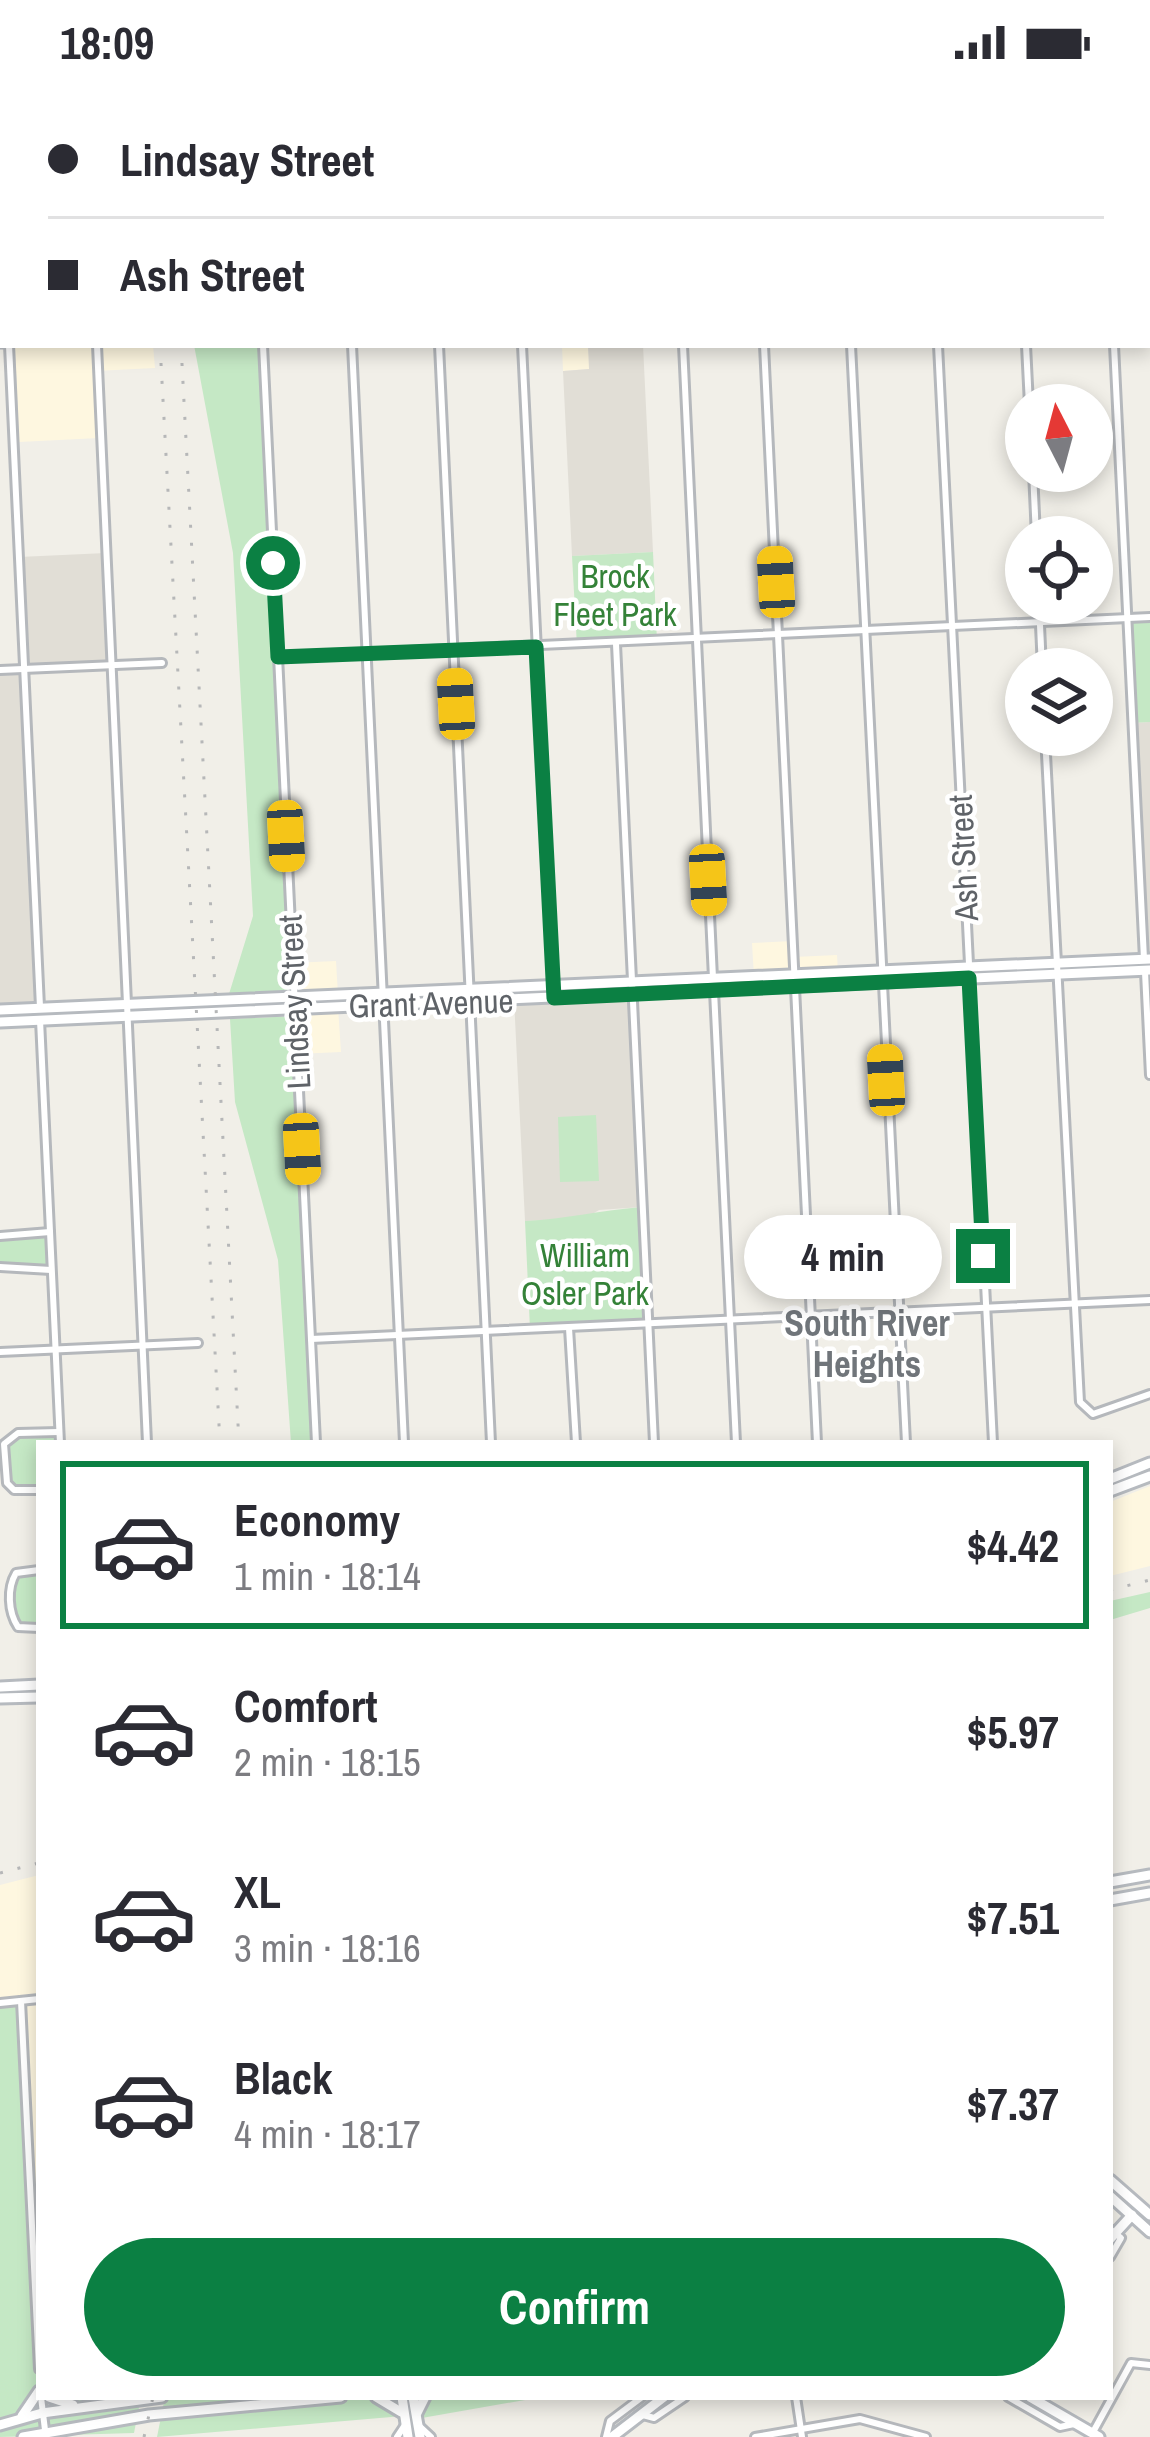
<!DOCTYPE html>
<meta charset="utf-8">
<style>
body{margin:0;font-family:"Archivo Narrow",sans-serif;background:#f2f2f3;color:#2b2b33;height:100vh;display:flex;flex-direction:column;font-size:45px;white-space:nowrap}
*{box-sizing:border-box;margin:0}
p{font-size:39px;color:#7c7c81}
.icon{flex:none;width:66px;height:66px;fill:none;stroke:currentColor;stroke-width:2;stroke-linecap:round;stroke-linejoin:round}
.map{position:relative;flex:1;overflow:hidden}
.drawer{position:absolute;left:36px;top:1356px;width:1077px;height:960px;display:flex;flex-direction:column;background:#fff;border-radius:0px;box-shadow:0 6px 18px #0003}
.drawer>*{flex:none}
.guide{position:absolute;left:0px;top:0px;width:1152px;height:264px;box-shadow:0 6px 18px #0003;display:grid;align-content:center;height:264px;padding:0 48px;background:#fff}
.needle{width:78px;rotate:354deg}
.controls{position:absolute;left:1005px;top:300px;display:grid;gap:24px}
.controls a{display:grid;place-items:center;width:108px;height:108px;border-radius:50%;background:#fff;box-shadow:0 6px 18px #0003;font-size:60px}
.end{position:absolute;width:54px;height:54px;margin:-27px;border:15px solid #0b8043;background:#fff;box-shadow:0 0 0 6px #fff}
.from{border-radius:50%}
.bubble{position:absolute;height:84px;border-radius:42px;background:#fff;box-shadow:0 6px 18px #0003;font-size:39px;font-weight:800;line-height:84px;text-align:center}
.car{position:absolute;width:36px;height:72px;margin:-36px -18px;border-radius:15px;box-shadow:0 0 9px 3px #0007;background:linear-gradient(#f5c518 24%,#345 0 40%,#f5c518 0 76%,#345 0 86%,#f5c518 0)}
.guide b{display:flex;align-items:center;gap:42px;height:114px;font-size:45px}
.guide b+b{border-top:3px solid #e1e1e2}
.guide i{width:30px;height:30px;background:#2b2b33}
ul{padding:21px 0 0;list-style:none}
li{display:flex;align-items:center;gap:36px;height:168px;margin:0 24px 18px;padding:0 24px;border:6px solid transparent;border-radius:0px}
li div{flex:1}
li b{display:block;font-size:45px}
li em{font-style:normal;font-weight:800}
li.active{border-color:#0b8043}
li>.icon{width:108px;height:108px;stroke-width:1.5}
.button{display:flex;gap:24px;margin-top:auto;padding:24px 48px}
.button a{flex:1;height:138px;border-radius:72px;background:#0b8043;color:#fff;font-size:48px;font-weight:800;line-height:138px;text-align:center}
.status{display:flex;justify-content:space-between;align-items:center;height:84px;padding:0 60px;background:#fff;direction:ltr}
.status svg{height:33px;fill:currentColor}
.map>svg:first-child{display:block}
.commercial{fill:#fef7e0}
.education{fill:#e1ded6}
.green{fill:#c5e8c5}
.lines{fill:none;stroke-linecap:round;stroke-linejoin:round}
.street-casing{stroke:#b5b8bc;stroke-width:12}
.secondary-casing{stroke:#b6babf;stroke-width:15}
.street{stroke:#fff;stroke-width:6}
.secondary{stroke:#fff;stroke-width:9}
.rail{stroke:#b6b7b8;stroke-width:3;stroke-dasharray:3 15;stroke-linecap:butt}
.route{stroke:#0b8043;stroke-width:15}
.labels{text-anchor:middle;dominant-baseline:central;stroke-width:9;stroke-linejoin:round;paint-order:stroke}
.park-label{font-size:33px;fill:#348238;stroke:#fff}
.street-label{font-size:33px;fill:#5f6368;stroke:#fff}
.neighbourhood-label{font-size:36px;font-weight:bold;fill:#70757a;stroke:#fff}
</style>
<div class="status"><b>18:09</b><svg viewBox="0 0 49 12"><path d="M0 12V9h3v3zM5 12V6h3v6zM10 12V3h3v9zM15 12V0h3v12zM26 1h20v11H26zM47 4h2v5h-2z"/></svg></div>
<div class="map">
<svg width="1150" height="2353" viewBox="0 0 1150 2353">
<rect width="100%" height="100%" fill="#f1efe8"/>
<g class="commercial">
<path d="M 15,261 L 153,261 L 155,284 L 95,287 L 99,354 L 19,358 Z"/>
<path d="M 562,261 L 588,261 L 590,285 L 563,287 Z"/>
<path d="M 793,857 L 794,873 L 837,871 L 838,889 L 754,893 L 752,859 Z"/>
<path d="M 336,877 L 338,911 L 294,913 L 292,879 Z"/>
<path d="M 338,923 L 341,968 L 297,970 L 295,925 Z"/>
<path d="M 1150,1402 L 1150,1482 L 1110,1492 L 1110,1418 Z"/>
<path d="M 39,1791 L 39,2283 L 0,1919 L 0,1801 Z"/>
</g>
<g class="education">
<path d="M 588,261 L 643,261 L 653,468 L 572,472 L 563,287 L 589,285 Z"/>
<path d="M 106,469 L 111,581 L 25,585 L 40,925 L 0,926 L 0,586 L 24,585 L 19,473 Z"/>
<path d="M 1150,638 L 1150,875 L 1144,875 L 1132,639 Z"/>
<path d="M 633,911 L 642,1123 L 599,1126 L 584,1135 L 525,1137 L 514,915 Z"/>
</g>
<g class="green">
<path d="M 194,261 L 263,261 L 293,906 L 229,910 L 253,832 L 233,469 Z"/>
<path d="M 653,468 L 657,558 L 577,562 L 572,472 Z"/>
<path d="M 1150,533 L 1150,638 L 1132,639 L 1128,534 Z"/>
<path d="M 295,932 L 314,1359 L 291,1359 L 278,1176 L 235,1018 L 230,935 Z"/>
<path d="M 596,1031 L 599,1097 L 560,1098 L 558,1033 Z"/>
<path d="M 642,1123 L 648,1241 L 530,1245 L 525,1137 C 566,1135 601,1126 642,1123 Z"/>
<path d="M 50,1148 L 51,1186 L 0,1183 L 0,1152 Z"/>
<path d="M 59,1348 L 60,1359 L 39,1359 L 39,1406 L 9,1403 L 5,1356 Z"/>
<path d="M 23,1489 L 39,1489 L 39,1541 L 25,1542 L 14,1527 L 13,1502 Z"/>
<path d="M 1150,1508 L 1150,1524 L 1110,1536 L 1110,1517 Z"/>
<path d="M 21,1917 L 39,2285 L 39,2307 L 27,2328 L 79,2323 L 49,2313 L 141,2313 L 134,2349 L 0,2353 L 0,1919 Z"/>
<path d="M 165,2313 L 376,2313 L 403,2329 L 402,2313 L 413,2313 L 415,2330 L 425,2313 L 542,2313 L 416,2335 L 431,2353 L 397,2353 L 405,2340 L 403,2332 L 157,2353 Z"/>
</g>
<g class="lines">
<g class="street-casing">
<g id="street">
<path d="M 252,0 L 252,3"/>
<path d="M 339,0 L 339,3"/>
<path d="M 427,0 L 427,3"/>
<path d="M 510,0 L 510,3"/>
<path d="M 590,0 L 590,3"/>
<path d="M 670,0 L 670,3"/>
<path d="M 752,0 L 752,3"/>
<path d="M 837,0 L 838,3"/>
<path d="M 926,0 L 926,3"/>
<path d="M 0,60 L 3,124"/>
<path d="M 0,171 L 3,171"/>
<path d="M 9,261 L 40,923"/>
<path d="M 97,261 L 147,1359"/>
<path d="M 263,261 L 316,1359"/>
<path d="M 352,261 L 404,1359"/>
<path d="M 439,261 L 491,1359"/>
<path d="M 522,261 L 554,914"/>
<path d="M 683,261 L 713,894"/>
<path d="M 764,261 L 817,1359"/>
<path d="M 851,261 L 906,1359"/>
<path d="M 938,261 L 993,1359"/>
<path d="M 1026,261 L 1029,321"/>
<path d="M 1114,261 L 1144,875"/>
<path d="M 1033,387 L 1036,453"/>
<path d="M 1039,519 L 1042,585"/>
<path d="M 616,560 L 654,1359"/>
<path d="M 278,573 L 1150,533"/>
<path d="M 0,586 L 162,579"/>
<path d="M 1045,651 L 1080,1318 L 1093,1330 L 1150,1310"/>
<path d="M 1145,888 L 1150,991"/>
<path d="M 714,907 L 736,1359"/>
<path d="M 40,936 L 60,1359"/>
<path d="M 0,1152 L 50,1148"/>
<path d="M 0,1183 L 51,1186"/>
<path d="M 569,1244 L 576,1359"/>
<path d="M 311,1255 L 1150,1216"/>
<path d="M 0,1268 L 198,1259"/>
<path d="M 39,1406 L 14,1406 L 7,1399 L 4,1360 L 18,1349 L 59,1348"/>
<path d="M 39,1486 L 16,1489 C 7,1504 8,1528 18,1543 L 39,1544"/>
<path d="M 21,1917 L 39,2285"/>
<path d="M 0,1919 L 39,1915"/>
<path d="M 1110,2145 L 1121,2154 L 1110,2173"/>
<path d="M 41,2313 L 45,2346"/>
<path d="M 796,2313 L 802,2353"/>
<path d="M 1008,2313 L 1060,2343 L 1074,2340"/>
<path d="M 643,2331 L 654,2334 L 685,2313"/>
<path d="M 417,2340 L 431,2353"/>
<path d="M 1092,2350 L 1131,2279 L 1150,2281"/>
<path d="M 397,2353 L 405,2341"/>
<path d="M 606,2353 L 610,2337 L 642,2313"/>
<path d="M 755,2353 L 860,2335 L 926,2353"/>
</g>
</g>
<g class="secondary-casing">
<g id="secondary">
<path d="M 1149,191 L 1150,191"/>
<path d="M 1149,203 L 1150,203"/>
<path d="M 0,245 L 3,245"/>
<path d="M 0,258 L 3,258"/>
<path d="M 0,926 L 1150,875"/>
<path d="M 0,938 L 1150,886"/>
<path d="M 1110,1395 L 1150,1379"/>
<path d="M 1110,1407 L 1150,1392"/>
<path d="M 0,1603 L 39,1601"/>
<path d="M 0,1614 L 39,1613"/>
<path d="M 1110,1798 L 1150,1791"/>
<path d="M 1110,1816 L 1150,1809"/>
<path d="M 1110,2096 L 1150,2131"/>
<path d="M 1110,2112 L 1150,2148"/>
<path d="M 1110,2155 L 1132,2131"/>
<path d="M 49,2313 L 73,2321"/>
<path d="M 376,2313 L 401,2328"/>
<path d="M 402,2313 L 408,2353"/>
<path d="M 413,2313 L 420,2353"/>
<path d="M 1030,2313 L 1099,2353"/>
<path d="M 417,2329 L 425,2313"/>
<path d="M 22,2332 L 39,2307"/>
<path d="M 0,2341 L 42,2329 L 162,2313"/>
<path d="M 23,2353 L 149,2331 L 341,2313"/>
<path d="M 612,2353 L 664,2313"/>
</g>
</g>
<use href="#street" class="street"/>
<use href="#secondary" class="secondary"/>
<g class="rail">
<path d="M 146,0 L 147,3"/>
<path d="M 167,0 L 167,3"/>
<path d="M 160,261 L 220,1359"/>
<path d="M 181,261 L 239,1359"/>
<path d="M 1110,1506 L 1150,1496"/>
<path d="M 0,1789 L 39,1779"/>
<path d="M 144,2353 L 153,2313"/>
</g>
</g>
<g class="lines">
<path class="route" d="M 273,479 L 278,573 L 536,563 L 554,914 L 969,894 L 983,1172"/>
</g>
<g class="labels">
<g class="park-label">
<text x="615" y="492">Brock<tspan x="615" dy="38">Fleet Park</tspan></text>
<text x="585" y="1171">William<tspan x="585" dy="38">Osler Park</tspan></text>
</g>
<g class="street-label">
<text transform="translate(963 774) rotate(-93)">Ash Street</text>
<text transform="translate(294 918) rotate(-93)">Lindsay Street</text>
<text transform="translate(431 919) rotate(-2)">Grant Avenue</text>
</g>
<g class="neighbourhood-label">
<text x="867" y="1239">South River<tspan x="867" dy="41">Heights</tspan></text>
</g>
</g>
</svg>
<div class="controls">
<a><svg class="needle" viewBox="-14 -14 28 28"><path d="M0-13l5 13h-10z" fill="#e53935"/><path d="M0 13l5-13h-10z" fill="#7c7c81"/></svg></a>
<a><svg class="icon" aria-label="locate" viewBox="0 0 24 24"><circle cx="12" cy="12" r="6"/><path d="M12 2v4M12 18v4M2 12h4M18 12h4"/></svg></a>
<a><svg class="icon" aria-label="layers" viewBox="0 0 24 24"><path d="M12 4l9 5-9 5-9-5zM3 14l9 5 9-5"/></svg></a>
</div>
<i class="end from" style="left:273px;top:479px"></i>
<i class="end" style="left:983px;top:1172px"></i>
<div class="bubble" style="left:744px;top:1131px;width:198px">4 min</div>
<i class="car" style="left:776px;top:498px;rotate:357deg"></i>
<i class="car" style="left:456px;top:620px;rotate:357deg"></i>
<i class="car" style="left:286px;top:752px;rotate:177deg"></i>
<i class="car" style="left:708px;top:796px;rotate:177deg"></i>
<i class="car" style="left:886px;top:996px;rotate:357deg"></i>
<i class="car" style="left:302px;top:1065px;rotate:177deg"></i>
<div class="guide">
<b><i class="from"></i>Lindsay Street</b>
<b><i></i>Ash Street</b>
</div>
<section class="drawer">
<ul>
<li class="active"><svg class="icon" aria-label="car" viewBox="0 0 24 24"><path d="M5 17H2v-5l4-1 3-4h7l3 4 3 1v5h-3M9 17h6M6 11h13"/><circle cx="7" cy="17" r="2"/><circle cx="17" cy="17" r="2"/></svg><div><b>Economy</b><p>1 min · 18:14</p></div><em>$4.42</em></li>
<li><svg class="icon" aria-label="car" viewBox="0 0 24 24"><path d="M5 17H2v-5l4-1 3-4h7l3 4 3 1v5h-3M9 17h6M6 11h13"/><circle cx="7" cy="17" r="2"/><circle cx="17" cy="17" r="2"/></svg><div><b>Comfort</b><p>2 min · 18:15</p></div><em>$5.97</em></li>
<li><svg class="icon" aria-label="car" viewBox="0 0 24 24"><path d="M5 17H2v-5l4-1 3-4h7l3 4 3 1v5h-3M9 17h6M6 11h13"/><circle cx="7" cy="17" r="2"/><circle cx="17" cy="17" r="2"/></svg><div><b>XL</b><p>3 min · 18:16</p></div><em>$7.51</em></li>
<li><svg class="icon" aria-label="car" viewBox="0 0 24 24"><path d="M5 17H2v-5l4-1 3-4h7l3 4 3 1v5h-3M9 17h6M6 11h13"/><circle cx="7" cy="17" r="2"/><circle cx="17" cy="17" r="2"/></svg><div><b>Black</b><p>4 min · 18:17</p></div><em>$7.37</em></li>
</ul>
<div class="button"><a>Confirm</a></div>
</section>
</div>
